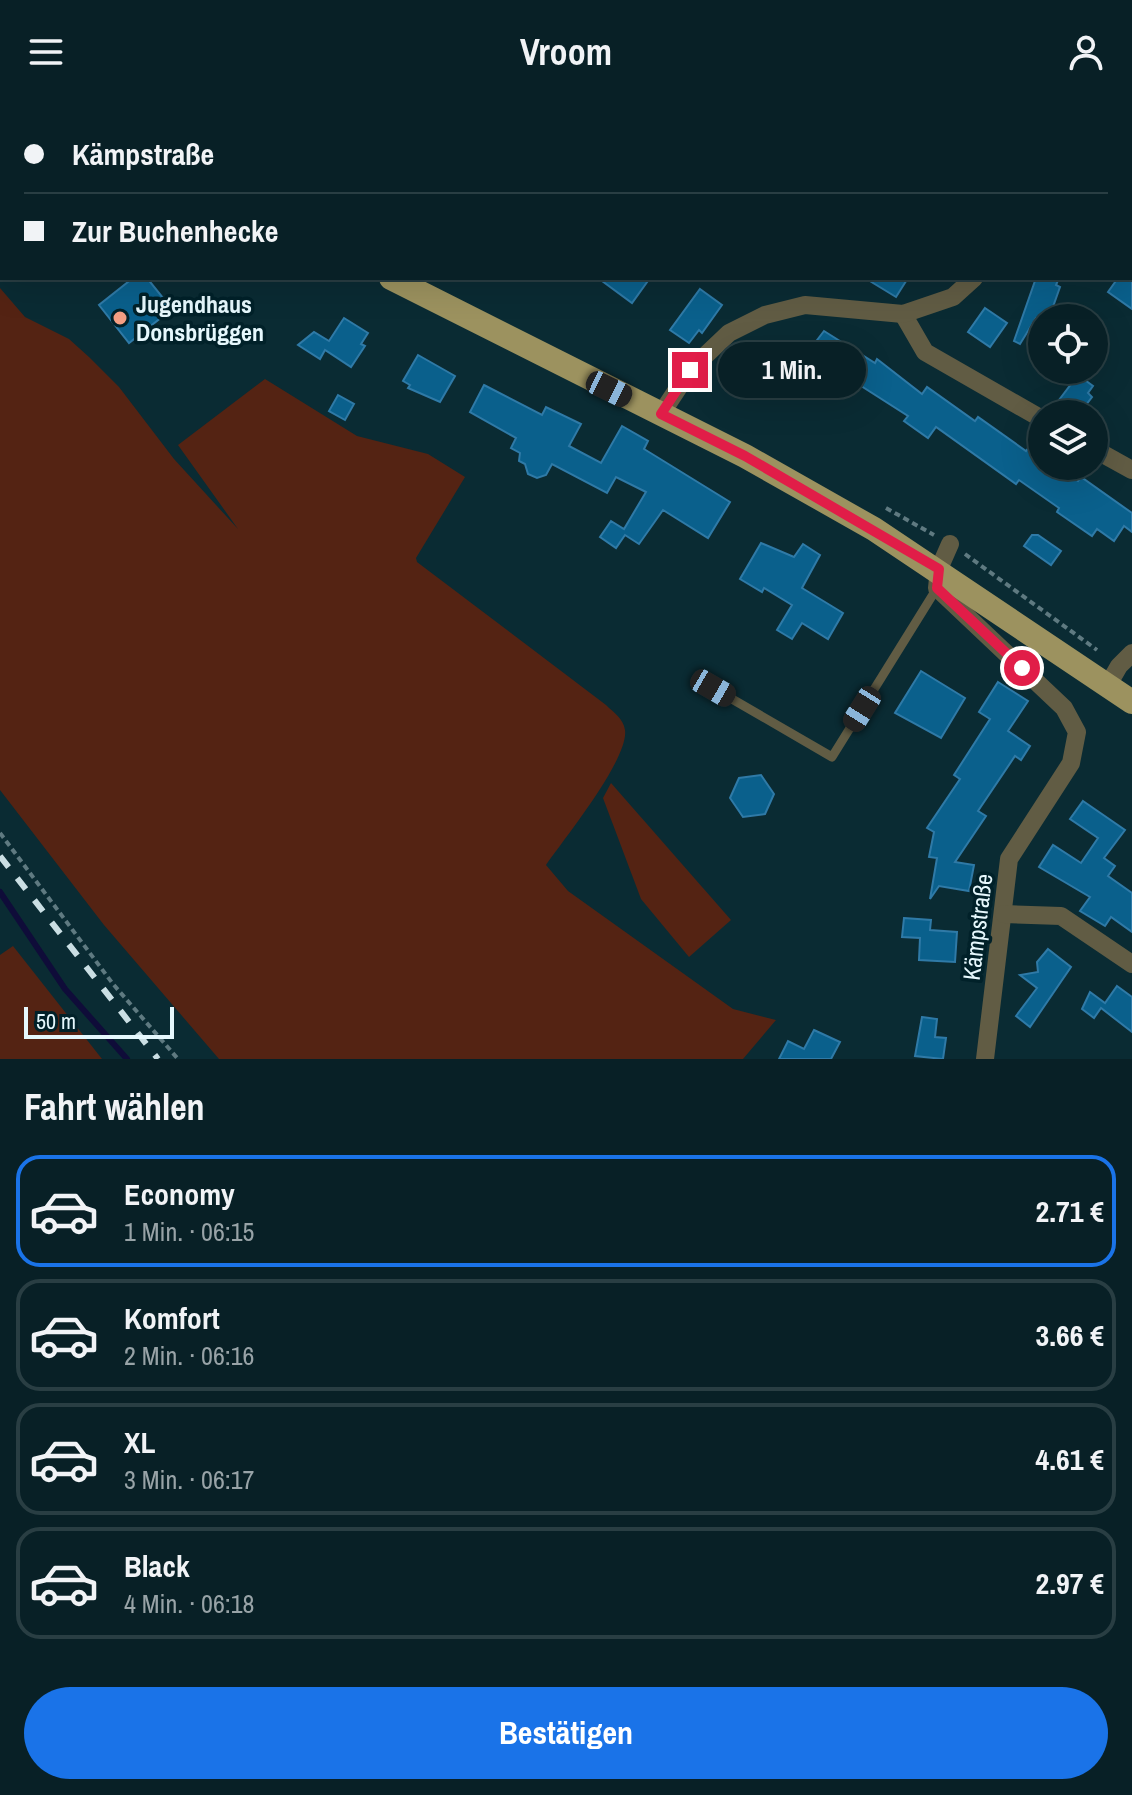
<!DOCTYPE html>
<html lang="de">
<meta charset="utf-8">
<style>
body{margin:0;font-family:"Archivo Narrow",sans-serif;background:#162d32;color:#f1f3f6;height:100vh;display:flex;flex-direction:column;font-size:30px;white-space:nowrap}
*{box-sizing:border-box;margin:0}
p{font-size:26px;color:#98a3a7}
.icon{flex:none;width:44px;height:44px;fill:none;stroke:currentColor;stroke-width:2;stroke-linecap:round;stroke-linejoin:round}
.map{position:relative;height:955px;overflow:hidden}
.details{display:flex;flex-direction:column;background:#082026;flex:1}
.details>*{flex:none}
.guide{position:absolute;left:0px;top:0px;width:1132px;height:176px;box-shadow:0 8px 32px #0002,0 0 0 2px #293e43;display:grid;align-content:center;height:176px;padding:0 24px;background:#082026}
.controls{position:absolute;left:1028px;top:200px;display:grid;gap:16px}
.controls a{display:grid;place-items:center;width:80px;height:80px;border-radius:50%;background:#082026;box-shadow:0 8px 32px #0002,0 0 0 2px #293e43;font-size:40px}
.scale{position:absolute;left:24px;bottom:20px;width:150px;box-sizing:border-box;padding-left:8px;border:4px solid #e6f8fd;border-top:0;font-size:22px;line-height:28px;white-space:nowrap;color:#e6f8fd;-webkit-text-stroke:6px #012129;paint-order:stroke}
.end{position:absolute;width:36px;height:36px;margin:-18px;border:10px solid #e11d48;background:#fff;box-shadow:0 0 0 4px #fff}
.from{border-radius:50%}
.bubble{position:absolute;height:56px;border-radius:28px;background:#082026;box-shadow:0 8px 32px #0002,0 0 0 2px #293e43;font-size:26px;font-weight:700;line-height:56px;text-align:center}
.car{position:absolute;width:24px;height:48px;margin:-24px -12px;border-radius:10px;box-shadow:0 0 6px 2px #0007;background:linear-gradient(#222 24%,#8ab4d8 0 40%,#222 0 76%,#8ab4d8 0 86%,#222 0)}
.guide b{display:flex;align-items:center;gap:28px;height:76px;font-size:30px}
.guide b+b{border-top:2px solid #293e43}
.guide i{width:20px;height:20px;background:#f1f3f6}
ul{padding:0;list-style:none}
li{display:flex;align-items:center;gap:24px;height:112px;margin:0 16px 12px;padding:0 8px;border:4px solid #293e43;border-radius:24px}
li div{flex:1}
li b{display:block;font-size:30px}
li em{font-style:normal;font-weight:700}
li.current{border-color:#1a73e8}
li>.icon{width:72px;height:72px;stroke-width:1.5}
h2{padding:0 24px;font-size:36px;line-height:96px}
.cta{display:flex;gap:16px;margin-top:auto;padding:16px 24px}
.cta a{flex:1;height:92px;border-radius:48px;background:#1a73e8;color:#fff;font-size:32px;font-weight:700;line-height:92px;text-align:center}
header{display:flex;justify-content:space-between;align-items:center;height:104px;padding:0 24px;background:#082026;font-size:36px;font-weight:700}
.map>svg:first-child{display:block}
.green{fill:#542313}
.lines{fill:none;stroke-linecap:round;stroke-linejoin:round}
.stream{stroke:#0f0c39;stroke-width:6}
.building{fill:#0a608c;stroke:#2f7aa7;stroke-width:2}
.path{stroke:#5f7a81;stroke-width:4;stroke-dasharray:6 4;stroke-linecap:butt}
.service{stroke:#615c44;stroke-width:9}
.minor{stroke:#615c44;stroke-width:18}
.primary{stroke:#9c925f;stroke-width:24}
.rail{stroke:#cadee3;stroke-width:6;stroke-dasharray:14 14;stroke-linecap:butt}
.route{stroke:#e11d48;stroke-width:10}
.poi-dot{fill:#f39f84;stroke:#012129;stroke-width:3}
.labels{text-anchor:middle;dominant-baseline:central;stroke-width:7;stroke-linejoin:round;paint-order:stroke}
.poi-label{font-size:24px;font-weight:bold;fill:#e6f8fd;stroke:#012129;text-anchor:start}
.street-label{font-size:24px;fill:#e6f8fd;stroke:#012129}
</style>
<header><svg class="icon" aria-label="menu" viewBox="0 0 24 24"><path d="M4 6h16M4 12h16M4 18h16"/></svg>Vroom<svg class="icon" aria-label="person" viewBox="0 0 24 24"><circle cx="12" cy="8" r="4"/><path d="M4 21q1-7 8-7t8 7"/></svg></header>
<div class="map">
<svg width="1132" height="955" viewBox="0 0 1132 955">
<rect width="100%" height="100%" fill="#0a2b33"/>
<g class="green">
<path d="M 0,184 L 25,213 L 69,235 L 89,253 L 119,283 L 174,355 L 238,425 L 178,341 L 265,275 L 357,332 L 428,350 L 465,373 L 416,454 L 417,458 L 606,601 C 614,609 623,614 625,626 C 629,655 564,735 546,761 L 568,787 L 733,905 L 776,916 L 743,955 L 219,955 L 104,821 L 0,686 Z"/>
<path d="M 611,679 L 731,816 L 689,853 L 641,795 L 603,694 Z"/>
<path d="M 13,842 L 102,955 L 0,955 L 0,851 Z"/>
</g>
<g class="lines">
<path class="stream" d="M 0,788 L 65,885 L 127,955"/>
</g>
<g class="building">
<path d="M 133,174 L 147,174 L 172,205 L 129,239 L 99,201 Z"/>
<path d="M 598,174 L 650,174 L 632,199 Z"/>
<path d="M 865,174 L 908,174 L 896,193 Z"/>
<path d="M 1036,174 L 1059,174 L 1056,181 L 1060,183 L 1049,214 L 1036,214 L 1020,240 L 1014,237 Z"/>
<path d="M 1118,174 L 1132,174 L 1132,205 L 1108,188 Z"/>
<path d="M 700,185 L 722,201 L 702,229 L 699,226 L 689,239 L 670,226 Z"/>
<path d="M 985,204 L 1007,219 L 990,243 L 968,228 Z"/>
<path d="M 344,214 L 368,229 L 361,240 L 365,242 L 351,263 L 325,246 L 320,255 L 298,241 L 314,228 L 329,237 Z"/>
<path d="M 824,227 L 875,259 L 877,255 L 922,290 L 927,283 L 975,317 L 978,313 L 1026,347 L 1029,343 L 1042,352 L 1042,362 L 1056,362 L 1078,377 L 1081,373 L 1132,409 L 1132,428 L 1124,422 L 1114,437 L 1097,425 L 1092,432 L 1057,408 L 1059,404 L 1019,376 L 1016,380 L 936,323 L 928,334 L 904,317 L 908,312 L 808,248 Z"/>
<path d="M 418,251 L 455,272 L 440,298 L 408,284 L 410,281 L 403,277 Z"/>
<path d="M 1078,271 L 1093,282 L 1088,289 L 1092,293 L 1079,310 L 1059,296 Z"/>
<path d="M 484,281 L 542,311 L 546,303 L 581,320 L 569,342 L 601,359 L 622,322 L 648,337 L 644,345 L 730,398 L 708,434 L 663,406 L 639,440 L 625,431 L 616,444 L 600,433 L 611,417 L 624,425 L 646,388 L 616,373 L 607,389 L 552,360 L 546,371 L 537,374 L 528,370 L 525,360 L 519,357 L 520,349 L 511,344 L 516,334 L 470,308 Z"/>
<path d="M 338,291 L 354,300 L 345,316 L 329,307 Z"/>
<path d="M 1032,431 L 1038,431 L 1061,447 L 1051,461 L 1024,442 Z"/>
<path d="M 761,439 L 794,453 L 803,440 L 820,451 L 802,484 L 843,509 L 828,535 L 802,519 L 792,535 L 777,526 L 792,501 L 764,484 L 762,488 L 740,475 Z"/>
<path d="M 921,567 L 965,594 L 941,634 L 895,609 Z"/>
<path d="M 998,578 L 1028,597 L 1008,627 L 1030,642 L 1021,656 L 1015,652 L 978,707 L 986,712 L 955,758 L 974,761 L 969,787 L 939,782 L 930,795 L 937,754 L 929,753 L 934,728 L 927,724 L 960,675 L 954,671 L 990,615 L 979,608 Z"/>
<path d="M 761,671 L 774,690 L 765,710 L 743,713 L 730,694 L 739,674 Z"/>
<path d="M 1083,697 L 1125,726 L 1104,754 L 1115,762 L 1108,772 L 1132,789 L 1132,828 L 1111,813 L 1105,822 L 1080,807 L 1090,793 L 1039,763 L 1053,741 L 1081,759 L 1098,734 L 1070,715 Z"/>
<path d="M 904,814 L 931,816 L 930,826 L 957,828 L 955,858 L 919,856 L 920,834 L 902,833 Z"/>
<path d="M 1048,845 L 1071,863 L 1030,923 L 1016,912 L 1037,884 L 1020,871 L 1038,868 L 1037,858 Z"/>
<path d="M 1117,882 L 1132,893 L 1132,928 L 1101,904 L 1094,914 L 1082,905 L 1090,888 L 1105,899 Z"/>
<path d="M 922,913 L 937,915 L 935,933 L 946,934 L 943,955 L 915,952 Z"/>
<path d="M 814,926 L 840,938 L 831,955 L 779,955 L 788,937 L 804,945 Z"/>
</g>
<g class="lines">
<g class="path">
<path d="M 886,404 L 934,431"/>
<path d="M 965,450 L 1097,546"/>
<path d="M 0,729 L 113,880 L 178,955"/>
</g>
<path class="service" d="M 713,584 L 832,653 L 937,484"/>
<g class="minor">
<path d="M 1016,0 L 1020,2"/>
<path d="M 573,2 L 574,0"/>
<path d="M 0,40 L 2,43"/>
<path d="M 1130,136 L 1132,136"/>
<path d="M 903,210 L 925,248 L 1042,315"/>
<path d="M 661,310 L 690,266 L 729,229 L 765,211 L 805,201 L 903,210 L 953,193 L 974,174"/>
<path d="M 1094,345 L 1132,366"/>
<path d="M 950,440 L 939,465 L 937,484 L 1064,604 L 1077,628 L 1071,659 L 1009,755 L 985,955"/>
<path d="M 1108,581 L 1119,562 L 1132,549"/>
<path d="M 1004,810 L 1061,812 L 1132,860"/>
</g>
<g class="primary">
<path d="M 159,0 L 161,2"/>
<path d="M 391,174 L 745,352 L 874,425 L 1132,598"/>
</g>
<path class="rail" d="M 0,752 L 158,955"/>
</g>
<g class="lines">
<path class="route" d="M 690,266 L 661,310 L 745,352 L 939,465 L 937,484 L 1022,564"/>
</g>
<circle class="poi-dot" cx="120" cy="214" r="8"/>
<g class="labels">
<g class="poi-label">
<text x="136" y="200">Jugendhaus<tspan x="136" dy="28">Donsbrüggen</tspan></text>
</g>
<g class="street-label">
<text transform="translate(977 823) rotate(-83)">Kämpstraße</text>
</g>
</g>
</svg>
<div class="controls">
<a><svg class="icon" aria-label="locate" viewBox="0 0 24 24"><circle cx="12" cy="12" r="6"/><path d="M12 2v4M12 18v4M2 12h4M18 12h4"/></svg></a>
<a><svg class="icon" aria-label="layers" viewBox="0 0 24 24"><path d="M12 4l9 5-9 5-9-5zM3 14l9 5 9-5"/></svg></a>
</div>
<div class="scale">50 m</div>
<i class="end from" style="left:1022px;top:564px"></i>
<i class="end" style="left:690px;top:266px"></i>
<div class="bubble" style="left:718px;top:238px;width:148px">1 Min.</div>
<i class="car" style="left:609px;top:285px;rotate:116deg"></i>
<i class="car" style="left:713px;top:584px;rotate:120deg"></i>
<i class="car" style="left:862px;top:605px;rotate:212deg"></i>
<div class="guide">
<b><i class="from"></i>Kämpstraße</b>
<b><i></i>Zur Buchenhecke</b>
</div>
</div>
<section class="details">
<h2>Fahrt wählen</h2>
<ul>
<li class="current"><svg class="icon" aria-label="car" viewBox="0 0 24 24"><path d="M5 17H2v-5l4-1 3-4h7l3 4 3 1v5h-3M9 17h6M6 11h13"/><circle cx="7" cy="17" r="2"/><circle cx="17" cy="17" r="2"/></svg><div><b>Economy</b><p>1 Min. · 06:15</p></div><em>2.71 €</em></li>
<li><svg class="icon" aria-label="car" viewBox="0 0 24 24"><path d="M5 17H2v-5l4-1 3-4h7l3 4 3 1v5h-3M9 17h6M6 11h13"/><circle cx="7" cy="17" r="2"/><circle cx="17" cy="17" r="2"/></svg><div><b>Komfort</b><p>2 Min. · 06:16</p></div><em>3.66 €</em></li>
<li><svg class="icon" aria-label="car" viewBox="0 0 24 24"><path d="M5 17H2v-5l4-1 3-4h7l3 4 3 1v5h-3M9 17h6M6 11h13"/><circle cx="7" cy="17" r="2"/><circle cx="17" cy="17" r="2"/></svg><div><b>XL</b><p>3 Min. · 06:17</p></div><em>4.61 €</em></li>
<li><svg class="icon" aria-label="car" viewBox="0 0 24 24"><path d="M5 17H2v-5l4-1 3-4h7l3 4 3 1v5h-3M9 17h6M6 11h13"/><circle cx="7" cy="17" r="2"/><circle cx="17" cy="17" r="2"/></svg><div><b>Black</b><p>4 Min. · 06:18</p></div><em>2.97 €</em></li>
</ul>
<div class="cta"><a>Bestätigen</a></div>
</section>
